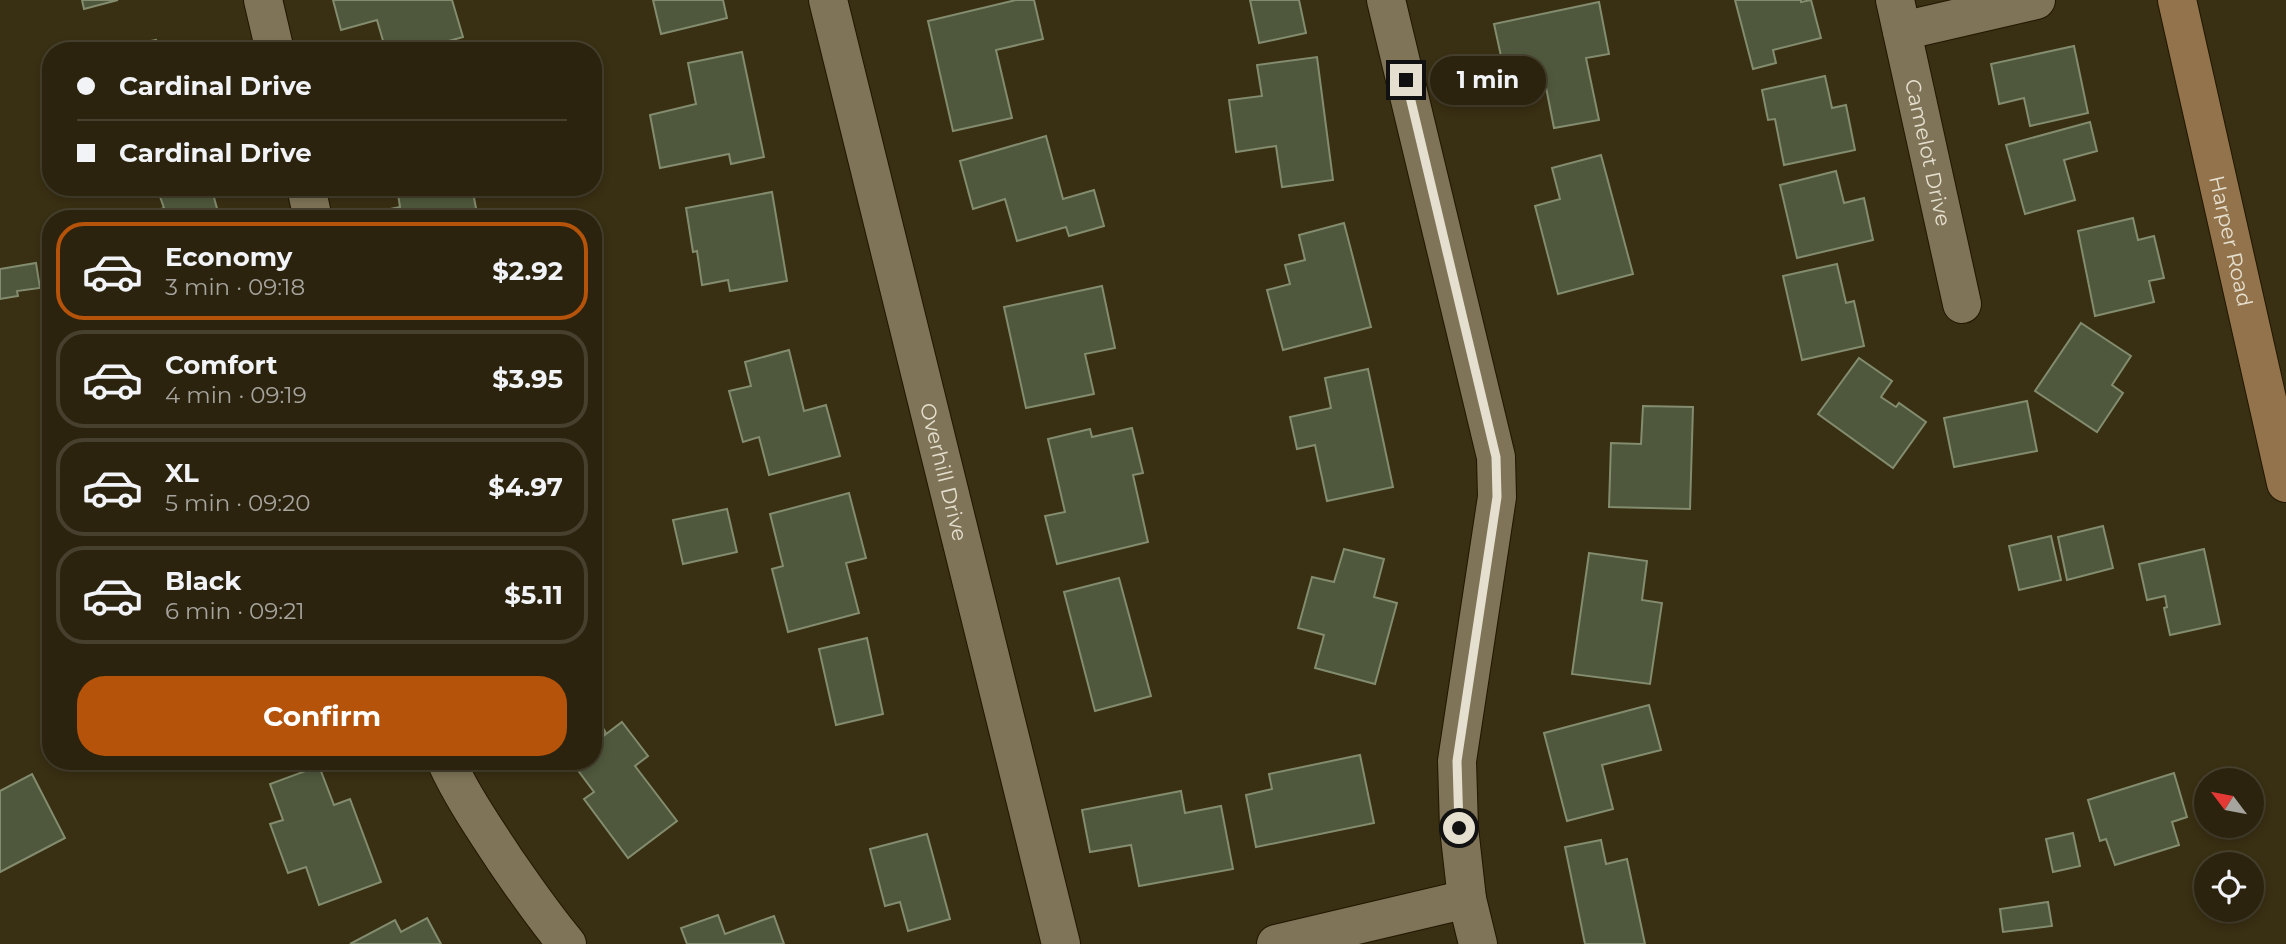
<!DOCTYPE html>
<meta charset="utf-8">
<style>
body{margin:0;font-family:Montserrat,sans-serif;background:#332b17;color:#f1f3f6;height:100vh;display:flex;flex-direction:column;font-size:26px;white-space:nowrap}
*{box-sizing:border-box;margin:0}
p{font-size:23px;color:#a6a49e}
.icon{flex:none;width:38px;height:38px;fill:none;stroke:currentColor;stroke-width:2;stroke-linecap:round;stroke-linejoin:round}
.map{position:relative;flex:1;overflow:hidden}
.details{position:absolute;left:42px;top:210px;width:560px;height:560px;display:flex;flex-direction:column;background:#2b230e;border-radius:28px;box-shadow:0 4px 10px #0003,0 0 0 2px #47402e}
.details>*{flex:none}
.banner{position:absolute;left:42px;top:42px;width:560px;height:154px;border-radius:28px;box-shadow:0 4px 10px #0003,0 0 0 2px #47402e;display:grid;align-content:center;height:154px;padding:0 35px;background:#2b230e}
.needle{width:46px;rotate:302deg}
.tools{position:absolute;left:2194px;top:768px;display:grid;gap:14px}
.tools a{display:grid;place-items:center;width:70px;height:70px;border-radius:50%;background:#2b230e;box-shadow:0 4px 10px #0003,0 0 0 2px #47402e;font-size:35px}
.end{position:absolute;width:32px;height:32px;margin:-16px;border:9px solid #e5dfcf;background:#111;box-shadow:0 0 0 4px #111}
.from{border-radius:50%}
.bubble{position:absolute;height:49px;border-radius:24px;background:#2b230e;box-shadow:0 4px 10px #0003,0 0 0 2px #47402e;font-size:23px;font-weight:700;line-height:49px;text-align:center}
.banner b{display:flex;align-items:center;gap:24px;height:66px;font-size:26px}
.banner b+b{border-top:2px solid #47402e}
.banner i{width:18px;height:18px;background:#f1f3f6}
ul{padding:12px 0 0;list-style:none}
li{display:flex;align-items:center;gap:21px;height:98px;margin:0 14px 10px;padding:0 21px;border:4px solid #47402e;border-radius:28px}
li div{flex:1}
li b{display:block;font-size:26px}
li em{font-style:normal;font-weight:700}
li.active{border-color:#b45309}
li>.icon{width:63px;height:63px;stroke-width:1.5}
.action{display:flex;gap:14px;margin-top:auto;padding:14px 35px}
.action a{flex:1;height:80px;border-radius:28px;background:#b45309;color:#fff;font-size:28px;font-weight:700;line-height:80px;text-align:center}
.map>svg:first-child{display:block}
.building{fill:#4f583c;stroke:#838c6e;stroke-width:2}
.lines{fill:none;stroke-linecap:round;stroke-linejoin:round}
.street-casing{stroke:#201700;stroke-width:40}
.secondary-casing{stroke:#201700;stroke-width:40}
.street{stroke:#7f7457;stroke-width:38}
.secondary{stroke:#93734b;stroke-width:38}
.route{stroke:#e5dfcf;stroke-width:9}
.labels{text-anchor:middle;dominant-baseline:central;stroke-width:5;stroke-linejoin:round;paint-order:stroke}
.street-label{font-size:21px;fill:#e5dfcf;stroke:#392f13}
</style>
<div class="map">
<svg width="2286" height="944" viewBox="0 0 2286 944">
<rect width="100%" height="100%" fill="#392f13"/>
<g class="building">
<path d="M 82,0 L 118,0 L 84,9 Z"/>
<path d="M 333,0 L 452,0 L 463,37 L 413,51 L 386,51 L 377,20 L 341,30 Z"/>
<path d="M 653,0 L 723,0 L 727,18 L 661,34 Z"/>
<path d="M 1016,0 L 1034,0 L 1043,39 L 996,50 L 1012,118 L 953,131 L 928,21 Z"/>
<path d="M 1250,0 L 1299,0 L 1306,33 L 1259,43 Z"/>
<path d="M 1735,0 L 1801,0 L 1801,2 L 1811,0 L 1821,38 L 1773,50 L 1776,63 L 1753,69 Z"/>
<path d="M 1599,2 L 1609,54 L 1586,58 L 1599,120 L 1554,128 L 1543,72 L 1506,79 L 1494,24 Z"/>
<path d="M 156,40 L 158,51 L 103,51 Z"/>
<path d="M 2074,46 L 2088,113 L 2030,126 L 2024,98 L 1999,104 L 1991,64 Z"/>
<path d="M 742,52 L 764,157 L 731,164 L 729,154 L 660,168 L 650,115 L 696,104 L 688,63 Z"/>
<path d="M 1317,57 L 1333,180 L 1282,187 L 1276,146 L 1236,152 L 1229,100 L 1262,96 L 1257,65 Z"/>
<path d="M 1825,76 L 1832,108 L 1846,105 L 1855,150 L 1784,165 L 1775,119 L 1768,120 L 1762,90 Z"/>
<path d="M 2090,122 L 2097,151 L 2064,160 L 2075,200 L 2025,214 L 2006,145 Z"/>
<path d="M 1046,136 L 1063,199 L 1094,190 L 1104,226 L 1069,236 L 1066,227 L 1017,241 L 1005,199 L 973,209 L 960,161 Z"/>
<path d="M 1601,155 L 1633,274 L 1558,294 L 1535,206 L 1560,199 L 1552,168 Z"/>
<path d="M 1836,171 L 1844,203 L 1864,198 L 1873,240 L 1797,258 L 1780,185 Z"/>
<path d="M 161,187 L 211,187 L 220,219 L 129,219 L 164,208 L 157,188 Z"/>
<path d="M 397,187 L 472,187 L 478,219 L 386,219 L 385,210 L 400,207 Z"/>
<path d="M 772,192 L 787,281 L 730,291 L 728,280 L 702,285 L 697,251 L 693,252 L 686,208 Z"/>
<path d="M 2133,218 L 2138,240 L 2154,236 L 2164,278 L 2149,281 L 2154,302 L 2095,316 L 2078,231 Z"/>
<path d="M 1344,223 L 1371,327 L 1283,350 L 1267,290 L 1290,284 L 1285,265 L 1305,260 L 1299,235 Z"/>
<path d="M 36,263 L 40,288 L 17,291 L 18,296 L 0,299 L 0,269 Z"/>
<path d="M 1837,264 L 1846,303 L 1854,301 L 1864,346 L 1802,360 L 1783,276 Z"/>
<path d="M 1102,286 L 1115,348 L 1085,354 L 1094,394 L 1026,408 L 1004,307 Z"/>
<path d="M 2081,323 L 2131,356 L 2112,385 L 2123,393 L 2097,432 L 2035,391 Z"/>
<path d="M 789,350 L 804,411 L 826,405 L 840,456 L 769,475 L 759,437 L 743,442 L 729,391 L 751,386 L 745,362 Z"/>
<path d="M 1859,358 L 1892,381 L 1881,397 L 1896,407 L 1899,403 L 1926,422 L 1893,468 L 1818,414 Z"/>
<path d="M 1368,369 L 1393,487 L 1327,501 L 1315,445 L 1297,449 L 1290,417 L 1331,408 L 1325,378 Z"/>
<path d="M 2027,401 L 2037,451 L 1954,467 L 1944,418 Z"/>
<path d="M 1643,406 L 1693,407 L 1690,509 L 1609,507 L 1611,443 L 1641,444 Z"/>
<path d="M 1132,428 L 1143,473 L 1133,475 L 1148,542 L 1057,564 L 1045,516 L 1065,512 L 1048,439 L 1090,429 L 1092,437 Z"/>
<path d="M 849,493 L 866,558 L 846,563 L 859,613 L 788,632 L 772,569 L 783,566 L 770,514 Z"/>
<path d="M 727,509 L 737,552 L 683,564 L 673,520 Z"/>
<path d="M 2103,526 L 2113,568 L 2067,580 L 2058,537 Z"/>
<path d="M 2051,536 L 2061,580 L 2019,590 L 2009,546 Z"/>
<path d="M 1344,549 L 1384,559 L 1374,597 L 1397,603 L 1375,684 L 1315,668 L 1324,635 L 1298,628 L 1312,577 L 1334,582 Z"/>
<path d="M 2204,549 L 2220,624 L 2170,635 L 2164,608 L 2167,607 L 2165,596 L 2147,600 L 2139,564 Z"/>
<path d="M 1589,553 L 1647,561 L 1642,600 L 1662,603 L 1650,684 L 1572,674 Z"/>
<path d="M 1119,578 L 1151,696 L 1095,711 L 1064,592 Z"/>
<path d="M 867,638 L 883,714 L 836,725 L 819,649 Z"/>
<path d="M 1649,705 L 1661,750 L 1602,765 L 1613,809 L 1567,821 L 1544,733 Z"/>
<path d="M 593,711 L 606,733 L 593,740 Z"/>
<path d="M 622,722 L 648,756 L 635,766 L 677,821 L 628,858 L 584,799 L 594,792 L 571,761 L 593,761 L 593,744 Z"/>
<path d="M 1360,755 L 1374,823 L 1256,847 L 1246,795 L 1272,789 L 1269,774 Z"/>
<path d="M 319,766 L 334,805 L 350,799 L 381,882 L 319,905 L 306,867 L 288,873 L 270,824 L 283,820 L 270,784 Z"/>
<path d="M 2174,773 L 2187,817 L 2172,822 L 2179,845 L 2115,865 L 2106,839 L 2100,841 L 2088,800 Z"/>
<path d="M 32,774 L 65,838 L 0,872 L 0,791 Z"/>
<path d="M 1181,791 L 1185,813 L 1221,806 L 1233,869 L 1139,886 L 1131,845 L 1090,852 L 1082,810 Z"/>
<path d="M 2073,833 L 2080,866 L 2053,872 L 2046,839 Z"/>
<path d="M 927,834 L 950,919 L 908,931 L 900,902 L 885,906 L 870,849 Z"/>
<path d="M 1601,840 L 1606,864 L 1627,859 L 1645,944 L 1585,944 L 1565,847 Z"/>
<path d="M 2048,902 L 2052,926 L 2003,932 L 2000,909 Z"/>
<path d="M 718,915 L 725,934 L 774,916 L 784,944 L 687,944 L 681,928 Z"/>
<path d="M 427,918 L 441,944 L 350,944 L 395,920 L 401,932 Z"/>
</g>
<g class="lines">
<g class="street-casing">
<g id="street">
<path d="M 263,0 L 275,51"/>
<path id="s1" d="M 828,0 L 1061,944"/>
<path d="M 1386,0 L 1496,457 L 1497,497 L 1457,761 L 1459,828 L 1467,899 L 1478,944"/>
<path id="s2" d="M 1895,0 L 1962,304"/>
<path d="M 1902,31 L 2036,0"/>
<path d="M 306,187 L 313,219"/>
<path d="M 446,761 C 462,796 484,828 505,860 C 525,889 544,917 567,944"/>
<path d="M 1276,944 L 1467,899"/>
</g>
</g>
<g class="secondary-casing">
<g id="secondary">
<path id="s3" d="M 2177,0 L 2286,483"/>
</g>
</g>
<use href="#street" class="street"/>
<use href="#secondary" class="secondary"/>
</g>
<g class="lines">
<path class="route" d="M 1406,80 L 1496,457 L 1497,497 L 1457,761 L 1459,828"/>
</g>
<g class="labels">
<g class="street-label">
<text stroke="none"><textPath href="#s2" startOffset="156">Camelot Drive</textPath></text>
<text stroke="none"><textPath href="#s3" startOffset="247">Harper Road</textPath></text>
<text stroke="none"><textPath href="#s1" startOffset="486">Overhill Drive</textPath></text>
</g>
</g>
</svg>
<div class="tools">
<a><svg class="needle" viewBox="-14 -14 28 28"><path d="M0-13l5 13h-10z" fill="#e53935"/><path d="M0 13l5-13h-10z" fill="#a6a49e"/></svg></a>
<a><svg class="icon" aria-label="locate" viewBox="0 0 24 24"><circle cx="12" cy="12" r="6"/><path d="M12 2v4M12 18v4M2 12h4M18 12h4"/></svg></a>
</div>
<i class="end from" style="left:1459px;top:828px"></i>
<i class="end" style="left:1406px;top:80px"></i>
<div class="bubble" style="left:1430px;top:56px;width:116px">1 min</div>
<div class="banner">
<b><i class="from"></i>Cardinal Drive</b>
<b><i></i>Cardinal Drive</b>
</div>
<section class="details">
<ul>
<li class="active"><svg class="icon" aria-label="car" viewBox="0 0 24 24"><path d="M5 17H2v-5l4-1 3-4h7l3 4 3 1v5h-3M9 17h6M6 11h13"/><circle cx="7" cy="17" r="2"/><circle cx="17" cy="17" r="2"/></svg><div><b>Economy</b><p>3 min · 09:18</p></div><em>$2.92</em></li>
<li><svg class="icon" aria-label="car" viewBox="0 0 24 24"><path d="M5 17H2v-5l4-1 3-4h7l3 4 3 1v5h-3M9 17h6M6 11h13"/><circle cx="7" cy="17" r="2"/><circle cx="17" cy="17" r="2"/></svg><div><b>Comfort</b><p>4 min · 09:19</p></div><em>$3.95</em></li>
<li><svg class="icon" aria-label="car" viewBox="0 0 24 24"><path d="M5 17H2v-5l4-1 3-4h7l3 4 3 1v5h-3M9 17h6M6 11h13"/><circle cx="7" cy="17" r="2"/><circle cx="17" cy="17" r="2"/></svg><div><b>XL</b><p>5 min · 09:20</p></div><em>$4.97</em></li>
<li><svg class="icon" aria-label="car" viewBox="0 0 24 24"><path d="M5 17H2v-5l4-1 3-4h7l3 4 3 1v5h-3M9 17h6M6 11h13"/><circle cx="7" cy="17" r="2"/><circle cx="17" cy="17" r="2"/></svg><div><b>Black</b><p>6 min · 09:21</p></div><em>$5.11</em></li>
</ul>
<div class="action"><a>Confirm</a></div>
</section>
</div>
